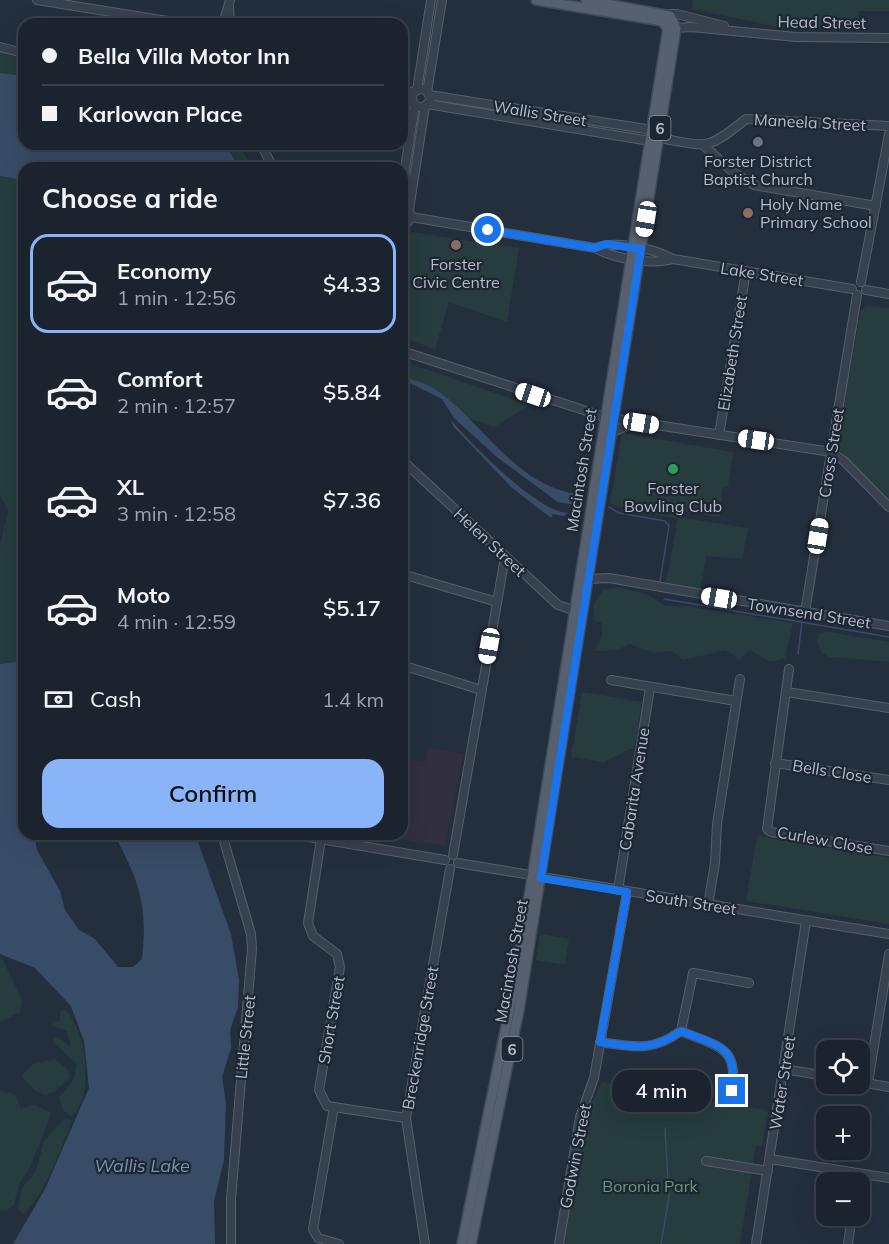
<!DOCTYPE html>
<meta charset="utf-8">
<style>
body{margin:0;font-family:Mulish,sans-serif;background:#282f3a;color:#f1f3f6;height:100vh;display:flex;flex-direction:column;font-size:22px;white-space:nowrap}
*{box-sizing:border-box;margin:0}
p{font-size:20px;color:#a0a4aa}
.icon{flex:none;width:33px;height:33px;fill:none;stroke:currentColor;stroke-width:2;stroke-linecap:round;stroke-linejoin:round}
.map{position:relative;flex:1;overflow:hidden}
.drawer{position:absolute;left:18px;top:162px;width:390px;height:678px;display:flex;flex-direction:column;background:#1b232e;border-radius:18px;box-shadow:0 6px 24px #0002,0 0 0 2px #39404a}
.drawer>*{flex:none}
.hud{position:absolute;left:18px;top:18px;width:390px;height:132px;border-radius:18px;box-shadow:0 6px 24px #0002,0 0 0 2px #39404a;display:grid;align-content:center;height:132px;padding:0 24px;background:#1b232e}
.buttons{position:absolute;left:816px;top:1040px;display:grid;gap:12px}
.buttons a{display:grid;place-items:center;width:54px;height:54px;border-radius:12px;background:#1b232e;box-shadow:0 6px 24px #0002,0 0 0 2px #39404a;font-size:30px}
.end{position:absolute;width:27px;height:27px;margin:-14px;border:8px solid #1a73e8;background:#fff;box-shadow:0 0 0 3px #fff}
.from{border-radius:50%}
.bubble{position:absolute;height:42px;border-radius:18px;background:#1b232e;box-shadow:0 6px 24px #0002,0 0 0 2px #39404a;font-size:20px;font-weight:600;line-height:42px;text-align:center}
.car{position:absolute;width:18px;height:36px;margin:-18px -9px;border-radius:8px;box-shadow:0 0 4px 2px #0007;background:linear-gradient(#fff 24%,#345 0 40%,#fff 0 76%,#345 0 86%,#fff 0)}
.hud b{display:flex;align-items:center;gap:21px;height:57px;font-size:22px}
.hud b+b{border-top:2px solid #39404a}
.hud i{width:15px;height:15px;background:#f1f3f6}
ul{padding:0;list-style:none}
li{display:flex;align-items:center;gap:18px;height:99px;margin:0 12px 9px;padding:0 12px;border:3px solid transparent;border-radius:18px}
li div{flex:1}
li b{display:block;font-size:22px}
li em{font-style:normal;font-weight:600}
li.active{border-color:#8ab4f8}
li>.icon{width:54px;height:54px;stroke-width:1.5}
h2{padding:0 24px;font-size:27px;line-height:72px}
.pay{display:flex;align-items:center;gap:15px;height:66px;padding:0 24px;font-size:22px}
.pay p{margin-inline-start:auto}
.primary-button{display:flex;gap:12px;margin-top:auto;padding:12px 24px}
.primary-button a{flex:1;height:69px;border-radius:18px;background:#8ab4f8;color:#111;font-size:24px;font-weight:600;line-height:69px;text-align:center}
.map>svg:first-child{display:block}
.medical{fill:#32303f}
.green{fill:#263c3f}
.water{fill:#394c67}
.lines{fill:none;stroke-linecap:round;stroke-linejoin:round}
.stream{stroke:#394c67;stroke-width:1.5}
.minor-casing{stroke:#565f6c;stroke-width:10}
.major-casing{stroke:#414a57;stroke-width:12}
.minor{stroke:#38414e;stroke-width:8}
.major{stroke:#56606e;stroke-width:9}
.route{stroke:#1a73e8;stroke-width:8}
.worship-dot{fill:#6b7280;stroke:#1d2633;stroke-width:2}
.education-dot{fill:#8d6e63;stroke:#1d2633;stroke-width:2}
.leisure-dot{fill:#2e9e5b;stroke:#1d2633;stroke-width:2}
.labels{text-anchor:middle;dominant-baseline:central;stroke-width:4.5;stroke-linejoin:round;paint-order:stroke}
.shield{fill:#1d2633;stroke:#878f9c;stroke-width:1.5}
.shield-label{font-size:15px;font-weight:bold;fill:#b4bcc9}
.street-label{font-size:16px;fill:#b4bcc9;stroke:#1d2633}
.poi-label{font-size:16px;fill:#b4bcc9;stroke:#1d2633}
.park-label{font-size:16px;fill:#6b9a76;stroke:#1d2633}
.water-label{font-size:18px;font-style:italic;fill:#7c92b1;stroke:#1d2633}
</style>
<div class="map">
<svg width="889" height="1244" viewBox="0 0 889 1244">
<rect width="100%" height="100%" fill="#242f3e"/>
<path class="medical" d="M 428,748 L 463,754 L 445,846 L 368,834 L 402,834 L 402,759 L 425,762 Z"/>
<g class="green">
<path d="M 693,0 L 889,0 L 889,11 L 859,11 L 857,28 L 779,27 L 692,9 Z"/>
<path d="M 0,47 L 24,53 L 24,76 L 0,73 Z"/>
<path d="M 226,144 L 238,144 L 253,168 L 241,168 Z"/>
<path d="M 0,176 L 24,180 L 24,661 L 0,664 L 0,545 L 8,511 L 0,495 Z"/>
<path d="M 411,232 L 519,248 L 507,322 L 449,302 L 435,349 L 402,338 L 402,282 Z"/>
<path d="M 867,306 L 889,308 L 889,500 L 836,447 L 861,310 Z"/>
<path d="M 402,361 L 530,405 L 494,427 L 467,418 L 439,391 L 402,375 Z"/>
<path d="M 622,433 L 733,452 L 728,486 L 723,487 L 719,517 L 678,511 L 677,519 L 614,506 L 610,502 Z"/>
<path d="M 678,517 L 748,528 L 742,559 L 706,556 L 700,589 L 666,583 Z"/>
<path d="M 620,588 L 647,594 L 665,606 L 684,606 L 793,623 L 785,658 L 771,662 L 750,650 L 739,660 L 726,650 L 683,660 L 671,651 L 653,653 L 629,644 L 617,650 L 595,651 L 602,635 L 602,623 L 593,620 L 594,603 L 604,589 Z"/>
<path d="M 829,632 L 889,642 L 889,662 L 829,657 L 821,652 L 817,641 L 819,633 Z"/>
<path d="M 582,692 L 642,702 L 634,749 L 630,749 L 604,762 L 571,757 Z"/>
<path d="M 757,836 L 889,858 L 889,924 L 746,901 Z"/>
<path d="M 540,934 L 569,939 L 565,965 L 536,960 Z"/>
<path d="M 2,958 L 22,1000 L 20,1012 L 0,1022 L 0,959 Z"/>
<path d="M 65,1009 C 85,1029 96,1095 72,1116 L 63,1110 L 59,1098 L 74,1079 L 77,1064 L 52,1041 L 57,1037 L 71,1047 L 67,1031 L 50,1025 L 60,1021 L 60,1012 Z"/>
<path d="M 55,1059 L 68,1070 L 70,1078 L 54,1092 L 45,1095 L 35,1091 L 21,1076 L 33,1064 Z"/>
<path d="M 681,1073 L 696,1085 L 692,1099 L 768,1110 L 762,1146 L 756,1146 L 740,1244 L 562,1244 L 583,1118 L 602,1082 L 654,1091 Z"/>
<path d="M 0,1091 L 15,1094 L 21,1108 L 35,1105 L 51,1113 L 30,1168 L 19,1184 L 14,1205 L 6,1211 L 0,1210 Z"/>
<path d="M 65,1118 L 72,1121 C 59,1153 47,1191 23,1215 L 18,1208 L 22,1188 L 36,1171 L 44,1141 Z"/>
</g>
<g class="water">
<path d="M 0,73 L 24,76 L 24,144 L 225,144 L 240,168 L 24,168 L 24,180 L 0,176 Z"/>
<path d="M 402,376 C 415,380 430,385 441,393 C 485,427 518,486 577,494 L 579,497 L 576,505 L 558,502 L 498,458 L 454,418 L 442,399 L 410,383 Z"/>
<path d="M 451,420 C 473,446 538,512 568,513 L 563,516 L 553,514 L 551,518 L 511,487 L 453,426 Z"/>
<path d="M 24,661 L 24,834 L 34,834 L 37,850 L 60,891 L 65,910 L 79,930 L 95,939 L 118,967 L 133,967 L 142,959 C 148,905 139,881 114,834 L 195,834 L 231,934 L 239,980 L 238,1007 L 230,1030 L 231,1048 L 222,1077 L 226,1103 L 224,1160 L 214,1201 L 215,1244 L 13,1244 L 45,1189 L 89,1088 L 84,1041 L 71,1006 L 35,968 L 0,954 L 0,664 Z"/>
</g>
<g class="lines">
<g class="stream">
<path d="M 418,382 L 430,387"/>
<path d="M 609,507 L 619,513 L 665,521 L 669,526 L 660,581"/>
<path d="M 664,599 L 889,637"/>
<path d="M 798,654 L 802,622"/>
<path d="M 661,1244 L 669,1197 L 665,1128"/>
</g>
<g class="minor-casing">
<g id="minor">
<path d="M 37,0 L 186,24"/>
<path d="M 229,6 L 230,24"/>
<path d="M 666,14 L 677,14 L 724,26"/>
<path d="M 223,24 L 230,0"/>
<path d="M 676,28 L 691,27 L 796,37 L 889,38"/>
<path d="M 0,47 L 24,53"/>
<circle cx="421" cy="98" r="9"/>
<path d="M 417,90 L 431,0"/>
<path d="M 402,91 L 414,92"/>
<path d="M 427,92 L 442,0"/>
<path d="M 429,95 L 652,130"/>
<path d="M 427,104 L 650,141"/>
<path d="M 659,138 C 708,146 705,152 746,119 L 889,126"/>
<path d="M 261,144 L 273,168"/>
<path d="M 703,145 L 733,172 L 754,185 L 876,206"/>
<path d="M 402,187 L 415,105"/>
<path d="M 411,217 L 595,248 C 615,259 651,265 673,259"/>
<path d="M 411,217 L 409,210 L 425,106"/>
<path d="M 402,224 L 407,223 L 411,217"/>
<path d="M 595,248 C 616,240 653,248 673,259 L 852,289"/>
<path d="M 861,282 L 889,134"/>
<path d="M 866,290 L 889,294"/>
<path d="M 402,351 L 605,417 L 831,452 L 844,461 L 889,507"/>
<path d="M 612,432 L 634,423"/>
<path d="M 719,435 L 746,271"/>
<path d="M 402,460 L 558,605 L 579,612"/>
<path d="M 402,574 L 497,602"/>
<path d="M 588,579 L 609,578 L 889,626"/>
<path d="M 805,612 L 857,295"/>
<path d="M 402,665 L 481,690"/>
<path d="M 789,669 L 767,829 L 771,832 L 889,851"/>
<path d="M 611,680 L 736,701"/>
<path d="M 787,692 L 889,708"/>
<path d="M 775,763 L 889,780"/>
<path d="M 222,834 L 251,934 L 252,949 L 231,1199 L 231,1244"/>
<path d="M 290,834 L 445,860"/>
<path d="M 321,839 L 308,923 L 313,936 L 337,954 L 340,967 L 319,1090 L 327,1106 L 406,1118"/>
<path d="M 453,855 L 505,557"/>
<path d="M 458,863 L 889,934"/>
<path d="M 618,890 L 650,688"/>
<path d="M 708,905 L 715,863 L 717,824 L 740,679"/>
<path d="M 681,1031 C 717,1047 739,1045 732,1091"/>
<path d="M 600,1042 C 634,1047 652,1052 681,1031 L 693,973 L 749,983"/>
<path d="M 784,1069 L 826,1076"/>
<path d="M 860,1082 L 889,1087"/>
<path d="M 868,1083 L 889,954"/>
<path d="M 334,1107 L 313,1229 L 318,1238 L 339,1244"/>
<path d="M 770,1159 L 889,1178"/>
<path d="M 706,1161 L 768,1171"/>
<path d="M 425,1244 L 406,1118 L 450,869"/>
<path d="M 559,1244 L 580,1117 L 594,1078 L 627,892"/>
<path d="M 756,1244 L 806,921"/>
<path d="M 848,1244 L 852,1215"/>
</g>
</g>
<g class="major-casing">
<g id="major">
<path d="M 462,1244 L 517,972 L 668,28 L 662,21 L 536,0"/>
<path d="M 471,1244 L 519,1010 L 676,28 L 670,16 L 586,0"/>
</g>
</g>
<use href="#minor" class="minor"/>
<use href="#major" class="major"/>
</g>
<g class="lines">
<path class="route" d="M 488,230 L 595,248 L 606,244 L 641,249 L 541,878 L 627,892 L 600,1042 C 634,1047 652,1052 681,1031 C 717,1046 739,1045 732,1091"/>
</g>
<circle class="worship-dot" cx="758" cy="142" r="6"/>
<g class="education-dot">
<circle cx="748" cy="213" r="6"/>
<circle cx="456" cy="245" r="6"/>
</g>
<circle class="leisure-dot" cx="673" cy="469" r="6"/>
<g class="labels">
<g class="shield">
<rect x="649.5" y="116" width="21" height="24" rx="4.5"/>
<rect x="501.5" y="1037" width="21" height="24" rx="4.5"/>
</g>
<g class="shield-label">
<text x="660" y="128">6</text>
<text x="512" y="1049">6</text>
</g>
<g class="street-label">
<text transform="translate(822 22) rotate(1)">Head Street</text>
<text transform="translate(540 113) rotate(9)">Wallis Street</text>
<text transform="translate(810 122) rotate(3)">Maneela Street</text>
<text transform="translate(762 274) rotate(9)">Lake Street</text>
<text transform="translate(732 353) rotate(-81)">Elizabeth Street</text>
<text transform="translate(831 453) rotate(-81)">Cross Street</text>
<text transform="translate(581 470) rotate(-81)">Macintosh Street</text>
<text transform="translate(490 542) rotate(43)">Helen Street</text>
<text transform="translate(809 613) rotate(9)">Townsend Street</text>
<text transform="translate(832 771) rotate(9)">Bells Close</text>
<text transform="translate(634 789) rotate(-81)">Cabarita Avenue</text>
<text transform="translate(825 840) rotate(10)">Curlew Close</text>
<text transform="translate(691 902) rotate(9)">South Street</text>
<text transform="translate(511 961) rotate(-80)">Macintosh Street</text>
<text transform="translate(331 1020) rotate(-80)">Short Street</text>
<text transform="translate(245 1037) rotate(-84)">Little Street</text>
<text transform="translate(420 1038) rotate(-80)">Breckenridge Street</text>
<text transform="translate(782 1083) rotate(-81)">Water Street</text>
<text transform="translate(575 1156) rotate(-79)">Godwin Street</text>
</g>
<g class="poi-label">
<text x="758" y="161">Forster District<tspan x="758" dy="18">Baptist Church</tspan></text>
<text x="760" y="204" text-anchor="start">Holy Name<tspan x="760" dy="18">Primary School</tspan></text>
<text x="456" y="264">Forster<tspan x="456" dy="18">Civic Centre</tspan></text>
<text x="673" y="488">Forster<tspan x="673" dy="18">Bowling Club</tspan></text>
</g>
<g class="park-label">
<text x="650" y="1186">Boronia Park</text>
</g>
<g class="water-label">
<text x="142" y="1165">Wallis Lake</text>
</g>
</g>
</svg>
<div class="buttons">
<a><svg class="icon" aria-label="locate" viewBox="0 0 24 24"><circle cx="12" cy="12" r="6"/><path d="M12 2v4M12 18v4M2 12h4M18 12h4"/></svg></a>
<a>+</a>
<a>−</a>
</div>
<i class="end from" style="left:488px;top:230px"></i>
<i class="end" style="left:732px;top:1091px"></i>
<div class="bubble" style="left:612px;top:1070px;width:99px">4 min</div>
<i class="car" style="left:646px;top:219px;rotate:189deg"></i>
<i class="car" style="left:533px;top:395px;rotate:288deg"></i>
<i class="car" style="left:641px;top:423px;rotate:99deg"></i>
<i class="car" style="left:756px;top:440px;rotate:278deg"></i>
<i class="car" style="left:818px;top:536px;rotate:9deg"></i>
<i class="car" style="left:719px;top:598px;rotate:279deg"></i>
<i class="car" style="left:489px;top:646px;rotate:190deg"></i>
<div class="hud">
<b><i class="from"></i>Bella Villa Motor Inn</b>
<b><i></i>Karlowan Place</b>
</div>
<section class="drawer">
<h2>Choose a ride</h2>
<ul>
<li class="active"><svg class="icon" aria-label="car" viewBox="0 0 24 24"><path d="M5 17H2v-5l4-1 3-4h7l3 4 3 1v5h-3M9 17h6M6 11h13"/><circle cx="7" cy="17" r="2"/><circle cx="17" cy="17" r="2"/></svg><div><b>Economy</b><p>1 min · 12:56</p></div><em>$4.33</em></li>
<li><svg class="icon" aria-label="car" viewBox="0 0 24 24"><path d="M5 17H2v-5l4-1 3-4h7l3 4 3 1v5h-3M9 17h6M6 11h13"/><circle cx="7" cy="17" r="2"/><circle cx="17" cy="17" r="2"/></svg><div><b>Comfort</b><p>2 min · 12:57</p></div><em>$5.84</em></li>
<li><svg class="icon" aria-label="car" viewBox="0 0 24 24"><path d="M5 17H2v-5l4-1 3-4h7l3 4 3 1v5h-3M9 17h6M6 11h13"/><circle cx="7" cy="17" r="2"/><circle cx="17" cy="17" r="2"/></svg><div><b>XL</b><p>3 min · 12:58</p></div><em>$7.36</em></li>
<li><svg class="icon" aria-label="car" viewBox="0 0 24 24"><path d="M5 17H2v-5l4-1 3-4h7l3 4 3 1v5h-3M9 17h6M6 11h13"/><circle cx="7" cy="17" r="2"/><circle cx="17" cy="17" r="2"/></svg><div><b>Moto</b><p>4 min · 12:59</p></div><em>$5.17</em></li>
</ul>
<div class="pay"><svg class="icon" aria-label="cash" viewBox="0 0 24 24"><path d="M3 7h18v10H3z"/><circle cx="12" cy="12" r="2"/></svg>Cash<p>1.4 km</p></div>
<div class="primary-button"><a>Confirm</a></div>
</section>
</div>
